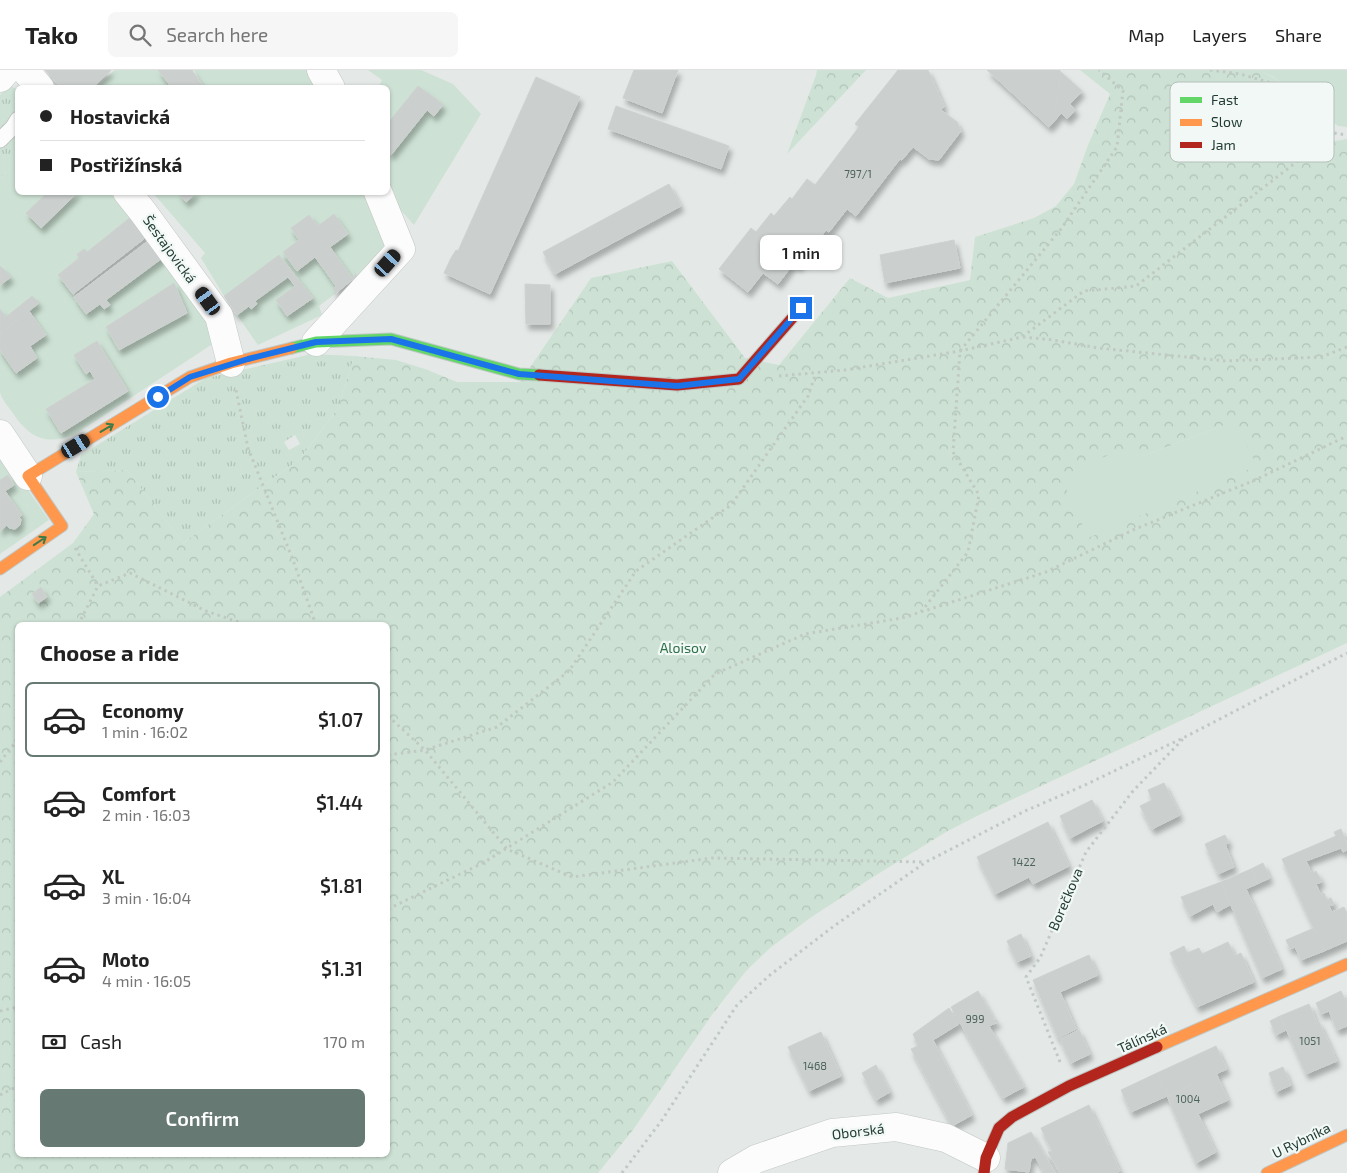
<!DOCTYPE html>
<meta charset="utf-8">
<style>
body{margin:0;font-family:"Exo 2",sans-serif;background:#f6f6f6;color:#222;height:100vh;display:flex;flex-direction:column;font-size:19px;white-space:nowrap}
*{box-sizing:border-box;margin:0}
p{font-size:16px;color:#767676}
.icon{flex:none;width:28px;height:28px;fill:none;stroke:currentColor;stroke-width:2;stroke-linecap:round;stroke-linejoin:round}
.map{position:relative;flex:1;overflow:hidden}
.side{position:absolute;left:15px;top:552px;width:375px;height:535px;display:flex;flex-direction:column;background:#fff;border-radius:8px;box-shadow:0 1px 4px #0004}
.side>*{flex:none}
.top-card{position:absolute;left:15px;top:15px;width:375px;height:110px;border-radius:8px;box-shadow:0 1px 4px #0004;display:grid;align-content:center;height:110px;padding:0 25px;background:#fff}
.end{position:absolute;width:22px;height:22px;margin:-11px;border:6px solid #1a73e8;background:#fff;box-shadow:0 0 0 2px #fff}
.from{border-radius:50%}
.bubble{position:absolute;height:35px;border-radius:8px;background:#fff;box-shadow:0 1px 4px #0004;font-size:16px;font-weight:600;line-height:35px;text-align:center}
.car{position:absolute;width:15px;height:30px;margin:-15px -8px;border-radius:6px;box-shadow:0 0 4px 1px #0007;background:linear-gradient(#222 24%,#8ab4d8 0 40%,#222 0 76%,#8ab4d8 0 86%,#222 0)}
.top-card b{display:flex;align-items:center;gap:18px;height:48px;font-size:19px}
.top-card b+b{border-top:1px solid #e0e0e0}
.top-card i{width:12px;height:12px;background:#222}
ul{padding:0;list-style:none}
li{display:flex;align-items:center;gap:15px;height:75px;margin:0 10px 8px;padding:0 15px;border:2px solid transparent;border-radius:8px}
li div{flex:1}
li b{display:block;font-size:19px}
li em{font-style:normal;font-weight:600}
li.current{border-color:#667973}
li>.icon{width:45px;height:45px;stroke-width:1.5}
h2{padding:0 25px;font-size:22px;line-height:60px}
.pay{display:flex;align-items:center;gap:12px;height:55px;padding:0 25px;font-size:19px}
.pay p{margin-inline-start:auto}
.primary-button{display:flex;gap:10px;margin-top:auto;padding:10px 25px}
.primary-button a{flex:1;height:58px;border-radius:8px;background:#667973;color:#fff;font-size:20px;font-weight:600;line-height:58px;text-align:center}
header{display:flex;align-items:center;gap:30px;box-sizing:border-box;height:70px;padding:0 25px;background:#fff;border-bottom:1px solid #e0e0e0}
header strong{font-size:24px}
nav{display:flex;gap:28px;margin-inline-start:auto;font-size:18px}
.search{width:350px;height:45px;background:#f6f6f6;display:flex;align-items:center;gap:12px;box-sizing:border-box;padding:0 18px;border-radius:8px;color:#767676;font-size:19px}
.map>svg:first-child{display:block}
.grass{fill:url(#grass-tufts);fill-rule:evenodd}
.forest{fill:url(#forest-crowns);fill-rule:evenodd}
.green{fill:#cde2d4;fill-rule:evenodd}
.building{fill:#cbd0ce;stroke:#cdd2d0;filter:url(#shadow)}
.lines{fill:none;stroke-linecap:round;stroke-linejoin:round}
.lane-casing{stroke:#c1c6c4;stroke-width:17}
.street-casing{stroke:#c1c6c4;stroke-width:29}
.fast-casing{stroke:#bfc7c4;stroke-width:13}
.slow-casing{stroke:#bfc7c4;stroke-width:13}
.jam-casing{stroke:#bfc7c4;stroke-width:13}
.path{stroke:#c1c9c5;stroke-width:3;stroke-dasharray:2.5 4;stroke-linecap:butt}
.lane{stroke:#fbfcfb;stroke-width:15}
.street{stroke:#fbfcfb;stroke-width:28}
.fast{stroke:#63d668;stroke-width:11}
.slow{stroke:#ff974d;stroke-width:11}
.jam{stroke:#b3261e;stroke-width:11}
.oneway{stroke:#3c7a49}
.route{stroke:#1a73e8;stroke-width:6}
.labels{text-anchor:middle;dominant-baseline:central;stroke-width:4.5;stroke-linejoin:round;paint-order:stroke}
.number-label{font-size:11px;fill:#4d625c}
.street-label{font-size:14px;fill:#223c35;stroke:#f2f8f5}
.park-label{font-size:14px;fill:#2e714a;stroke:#f2f8f5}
.key{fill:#f2f8f5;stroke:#b4c0bb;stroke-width:1}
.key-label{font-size:14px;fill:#223c35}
</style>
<header>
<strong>Tako</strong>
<div class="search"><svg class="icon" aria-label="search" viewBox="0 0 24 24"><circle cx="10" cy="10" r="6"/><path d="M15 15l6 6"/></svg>Search here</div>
<nav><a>Map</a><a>Layers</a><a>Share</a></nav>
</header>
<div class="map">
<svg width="1347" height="1103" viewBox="0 0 1347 1103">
<defs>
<pattern id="grass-tufts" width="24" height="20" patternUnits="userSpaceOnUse" patternTransform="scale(1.25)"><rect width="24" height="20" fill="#cde2d4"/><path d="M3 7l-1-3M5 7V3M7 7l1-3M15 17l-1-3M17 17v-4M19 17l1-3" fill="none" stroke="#b0c3b7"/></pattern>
<pattern id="forest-crowns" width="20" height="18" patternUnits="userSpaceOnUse" patternTransform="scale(1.25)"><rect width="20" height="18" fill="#cde2d4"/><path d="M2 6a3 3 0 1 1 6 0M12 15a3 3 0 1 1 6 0" fill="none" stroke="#b0c3b7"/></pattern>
<filter id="shadow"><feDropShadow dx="3" dy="5.5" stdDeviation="2.5" flood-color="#0004"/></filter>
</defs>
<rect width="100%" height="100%" fill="#e4e9e7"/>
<g class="grass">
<path d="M 10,15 L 17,20 L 17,92 L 0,108 L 0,25 Z"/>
<path d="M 312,284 L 354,286 L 339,337 L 300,389 L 183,473 L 127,400 L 76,402 L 81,385 L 206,308 ZM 295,365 L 300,374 L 289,380 L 284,372 Z"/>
</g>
<g class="forest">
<path d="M 817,0 L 866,0 L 787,84 L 816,5 Z"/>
<path d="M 1080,0 L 1257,0 C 1287,11 1294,25 1309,52 L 1304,76 L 1347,69 L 1347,573 L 977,746 L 946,762 L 873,807 L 810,848 L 770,878 L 746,901 L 711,946 L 633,1060 L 598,1103 L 0,1103 L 0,527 L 73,473 L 94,444 L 76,402 L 127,400 L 183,473 L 300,389 L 339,337 L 354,286 L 396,290 L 425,299 L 457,312 L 520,312 L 591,208 L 672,191 L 745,288 L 779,295 L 850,208 L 888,228 L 970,210 L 975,167 L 1034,148 L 1056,136 L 1074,114 L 1088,75 L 1110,24 ZM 1235,351 L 1067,418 L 1143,386 ZM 41,518 L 47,527 L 38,533 L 32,524 ZM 18,555 L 388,555 L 388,1085 L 18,1085 Z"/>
</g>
<g class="green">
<path d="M 115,0 L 158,0 L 172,18 L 96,18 Z"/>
<path d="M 194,0 L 309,0 L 316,16 L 315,18 L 204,17 Z"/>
<path d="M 368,0 L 421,0 L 453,14 L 481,44 L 414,155 L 397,136 L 388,121 L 388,82 L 391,85 L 427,40 L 435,46 L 443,35 L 436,29 L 418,16 L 388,53 L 388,18 L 379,17 L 382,10 Z"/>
<path d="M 1257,0 L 1347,0 L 1347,57 L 1338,56 L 1272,6 Z"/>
<path d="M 17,92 L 18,122 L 48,123 L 26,143 L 41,158 L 78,123 L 110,123 L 132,146 L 87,182 L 84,179 L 77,184 L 79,188 L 58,205 L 86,243 L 165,186 L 216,266 L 211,275 L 74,365 C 44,376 29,367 12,342 C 8,336 1,329 0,322 C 0,309 0,293 0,280 L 17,302 L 37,288 L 30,276 L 46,265 L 29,241 L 32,227 L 6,247 L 0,239 L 0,215 L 11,207 L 0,196 L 0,108 ZM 174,214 L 187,243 L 119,279 L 106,258 ZM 97,271 L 127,321 L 60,363 L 47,339 L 95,309 L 90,301 L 86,303 Z"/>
<path d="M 197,122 L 368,123 L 391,177 L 357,206 L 354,203 L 355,206 L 352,208 L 330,177 L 348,163 L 334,145 L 318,156 L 309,145 L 291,158 L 299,170 L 283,182 L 297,201 L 315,187 L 336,216 L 333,219 L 336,223 L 319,236 L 322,245 L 258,275 L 237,245 L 249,236 L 252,239 L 257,234 L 255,231 L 288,207 L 295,216 L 276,230 L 287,246 L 313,228 L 279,185 L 224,226 L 201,188 L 205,183 L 153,123 L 178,123 L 186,131 Z"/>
<path d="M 1235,351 L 1257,396 L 1088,468 L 1066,418 L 1073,400 L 1126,378 L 1143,386 Z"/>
<path d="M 0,380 L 49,450 L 0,484 L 0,461 L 7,455 L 15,459 L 19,456 L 21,449 L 19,447 L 22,445 L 5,421 L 14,414 L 8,405 L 0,410 Z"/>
</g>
<g class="building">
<path d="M 45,0 L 111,0 L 92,18 L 61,18 Z"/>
<path d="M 158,0 L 192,0 L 204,18 L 172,18 Z"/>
<path d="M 634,0 L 678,0 L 662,43 L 623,28 Z"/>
<path d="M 898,0 L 928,0 L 944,36 L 941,40 L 957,52 L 961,61 L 939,90 L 929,89 L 913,77 L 902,90 L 900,89 L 856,146 L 847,139 L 829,162 L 826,160 L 798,197 L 794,193 L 778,214 L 763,203 L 748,222 L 719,199 L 751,158 L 756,162 L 771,143 L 774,146 L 790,127 L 792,129 L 807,109 L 815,115 L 859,57 L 855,54 Z"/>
<path d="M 987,0 L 1059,0 L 1061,2 L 1053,53 L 1049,57 Z"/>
<path d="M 1061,2 L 1082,21 L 1070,34 L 1076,40 L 1067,49 L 1061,43 L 1053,53 Z"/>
<path d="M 536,7 L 580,27 L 490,224 L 444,203 L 451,188 L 456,180 L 458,181 Z"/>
<path d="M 418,16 L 436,29 L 443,35 L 434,46 L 427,40 L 391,85 L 388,82 L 388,53 Z"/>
<path d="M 616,36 L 729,76 L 721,99 L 608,59 Z"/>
<path d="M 669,114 L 681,136 L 555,204 L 543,182 Z"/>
<path d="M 48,122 L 78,122 L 41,158 L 26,143 Z"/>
<path d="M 178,122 L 197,122 L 186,132 Z"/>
<path d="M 334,144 L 348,164 L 330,177 L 352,208 L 355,206 L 355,203 L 357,206 L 336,223 L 333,219 L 336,216 L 315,187 L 297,201 L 283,182 L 299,170 L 291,158 L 309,145 L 318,156 Z"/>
<path d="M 132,146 L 149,165 L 73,224 L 58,205 L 79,188 L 77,184 L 84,179 L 87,182 Z"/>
<path d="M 152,168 L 165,186 L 106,230 L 110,235 L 104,239 L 100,234 L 86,244 L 74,227 Z"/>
<path d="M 954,170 L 960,198 L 885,213 L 880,185 Z"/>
<path d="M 279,185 L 313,228 L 287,246 L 276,230 L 295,216 L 288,207 L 255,231 L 257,234 L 251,239 L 249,236 L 237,245 L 224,226 Z"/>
<path d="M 0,196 L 11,207 L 0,215 Z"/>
<path d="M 174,213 L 187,243 L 119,280 L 106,257 Z"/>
<path d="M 525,214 L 550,215 L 550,254 L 526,254 Z"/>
<path d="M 32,226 L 39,233 L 0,264 L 0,239 L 6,247 Z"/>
<path d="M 29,241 L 46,265 L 30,276 L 37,288 L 16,303 L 0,280 L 0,264 Z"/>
<path d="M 97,271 L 128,321 L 61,363 L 46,339 L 95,309 L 90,301 L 86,304 L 74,285 Z"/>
<path d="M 8,405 L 14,415 L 5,421 L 22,445 L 19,447 L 21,449 L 20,455 L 15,459 L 9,458 L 7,455 L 0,461 L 0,410 Z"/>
<path d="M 41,517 L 47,527 L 38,533 L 32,524 Z"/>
<path d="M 1164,713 L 1180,745 L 1152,759 L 1140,736 L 1152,730 L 1148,720 Z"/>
<path d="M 1092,730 L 1103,751 L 1070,768 L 1060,746 Z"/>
<path d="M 1048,752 L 1069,796 L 1033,814 L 1029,807 L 995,824 L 977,787 Z"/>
<path d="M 1341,759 L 1347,774 L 1347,780 L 1343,782 L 1341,778 L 1306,791 L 1312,804 L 1316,801 L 1322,812 L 1316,814 L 1321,825 L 1324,823 L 1327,830 L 1331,828 L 1334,834 L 1329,836 L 1332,842 L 1344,837 L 1347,843 L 1347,871 L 1324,881 L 1282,789 L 1336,766 L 1334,762 Z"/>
<path d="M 1225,765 L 1229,773 L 1225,774 L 1234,797 L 1218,804 L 1205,774 Z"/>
<path d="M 1263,793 L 1270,808 L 1257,814 L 1251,799 Z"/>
<path d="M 1251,799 L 1257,814 L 1246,819 L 1282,899 L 1262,908 L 1221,812 Z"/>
<path d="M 1221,812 L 1230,835 L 1217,842 L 1213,834 L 1190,846 L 1181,827 Z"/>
<path d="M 1314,858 L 1324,881 L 1301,890 L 1295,877 L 1290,879 L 1286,870 Z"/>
<path d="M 1021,864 L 1031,886 L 1017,892 L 1007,871 Z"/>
<path d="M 1228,872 L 1235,886 L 1241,883 L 1254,912 L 1197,937 L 1170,883 L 1184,876 L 1187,883 L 1199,878 L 1202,884 Z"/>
<path d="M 1089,885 L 1098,905 L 1060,922 L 1076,959 L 1058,968 L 1033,910 Z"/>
<path d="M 978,921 L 995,951 L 997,950 L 998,952 L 989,956 L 1024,1017 L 1003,1028 L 951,937 Z"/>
<path d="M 1341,921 L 1347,934 L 1347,956 L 1337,960 L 1329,941 L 1321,944 L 1316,933 Z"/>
<path d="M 1309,934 L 1317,953 L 1296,962 L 1297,964 L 1290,968 L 1280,946 Z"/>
<path d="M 949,938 L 959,954 L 933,970 L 972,1045 L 952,1056 L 911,979 L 918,976 L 913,964 Z"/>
<path d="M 1280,946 L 1286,960 L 1276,965 L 1270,951 Z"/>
<path d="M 1319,952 L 1337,991 L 1306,1004 L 1290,968 L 1297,964 L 1296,962 Z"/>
<path d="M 1079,960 L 1090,984 L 1071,993 L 1060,969 Z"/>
<path d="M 821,962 L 841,1006 L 809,1021 L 788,977 Z"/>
<path d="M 1216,976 L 1227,999 L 1167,1026 L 1157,1003 Z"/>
<path d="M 876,995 L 890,1022 L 876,1030 L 862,1003 Z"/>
<path d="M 1283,997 L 1291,1015 L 1276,1022 L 1269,1003 Z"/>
<path d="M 1157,1003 L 1167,1026 L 1131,1042 L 1121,1020 Z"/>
<path d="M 1216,1003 L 1228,1030 L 1198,1044 L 1216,1082 L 1196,1093 L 1167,1026 Z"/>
<path d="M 1089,1035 L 1120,1101 L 1117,1103 L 1060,1103 L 1048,1082 L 1052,1081 L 1041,1058 Z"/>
<path d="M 1031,1062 L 1055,1103 L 1045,1103 L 1035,1087 L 1031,1089 L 1029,1102 L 1005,1099 L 1008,1073 Z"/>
</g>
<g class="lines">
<g class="lane-casing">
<path id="lane" d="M 0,70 L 13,57 L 18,49"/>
</g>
<g class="street-casing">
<g id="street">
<path d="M 25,0 L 40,18"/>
<path d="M 321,0 L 331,18"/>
<path d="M 0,8 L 7,0"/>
<path d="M 127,122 L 143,142 L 219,246 L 231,293"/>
<path d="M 316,272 L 401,179 L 378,122"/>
<path d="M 0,364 L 28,406"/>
<path d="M 732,1103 L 756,1089 L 832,1063 L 896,1057 L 946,1068 L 986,1088"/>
</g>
</g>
<g class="fast-casing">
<path id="fast" d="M 292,278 L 316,272 L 391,269 L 519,304 L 539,305"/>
</g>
<g class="slow-casing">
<g id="slow">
<path d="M 0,499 L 62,456 L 28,406 L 190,307 L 231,293 L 292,278"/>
<path d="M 1157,977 L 1347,894"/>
<path d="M 1267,1103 L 1347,1065"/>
</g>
</g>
<g class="jam-casing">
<g id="jam">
<path d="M 539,305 L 677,315 L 739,309 L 801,238"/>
<path d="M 984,1103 L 986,1088 L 999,1058 L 1012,1047 L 1069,1016 L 1157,977"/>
</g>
</g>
<g class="path">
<path d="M 1210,0 L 1240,4 L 1268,12 L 1334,63 L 1347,65"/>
<path d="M 1023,267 L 1053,270 L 1098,278 L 1226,291 L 1321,287 L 1347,277"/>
<path d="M 779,306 L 845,300 L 960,281 L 1022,267 L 1084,221 L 1136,216 L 1334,63"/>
<path d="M 236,320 L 248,378 L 293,490 L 316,555"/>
<path d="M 75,478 L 98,516"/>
<path d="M 921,542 L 968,482 L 979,425 L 953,382 L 960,281 L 1061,159 L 1117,77 L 1123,21 L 1099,0"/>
<path d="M 78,555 L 98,516 L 130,503 L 206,541 L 247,555"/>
<path d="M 388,646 L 425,680 L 507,779 L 572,807 L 712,788 L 925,792"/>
<path d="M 388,685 L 425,680 L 497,657 L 569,601 L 636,501 L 731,435 L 808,326 L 816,303"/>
<path d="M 0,692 L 18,669"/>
<path d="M 388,839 L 483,793 L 613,712 L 715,604 L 805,564 L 902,548 L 1046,502 L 1133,460 L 1255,410 L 1347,366"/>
<path d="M 0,941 L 18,937"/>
<path d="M 1060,992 L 1026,907 L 1040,888 L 1086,782 L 1133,721 L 1184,668"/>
<path d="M 0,1025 L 18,1016"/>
<path d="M 622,1103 L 662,1050 L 737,935 L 770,905 L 834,856 L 926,792 L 1025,741 L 1085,715 L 1187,666 L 1347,583"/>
</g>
<use href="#lane" class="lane"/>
<use href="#street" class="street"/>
<use href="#fast" class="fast"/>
<use href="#slow" class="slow"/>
<use href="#jam" class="jam"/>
</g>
<defs><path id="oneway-shaft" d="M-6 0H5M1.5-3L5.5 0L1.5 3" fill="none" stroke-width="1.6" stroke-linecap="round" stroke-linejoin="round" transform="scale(1.25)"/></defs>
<g class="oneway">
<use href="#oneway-shaft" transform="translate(107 358) rotate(-31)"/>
<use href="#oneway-shaft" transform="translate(40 471) rotate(-34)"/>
</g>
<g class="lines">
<path class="route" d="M 158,327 L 190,307 L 248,289 L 316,272 L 391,269 L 519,304 L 677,316 L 739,309 L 801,238"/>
</g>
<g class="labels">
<g class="number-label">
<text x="858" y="103">797/1</text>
<text x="1024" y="791">1422</text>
<text x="975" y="948">999</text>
<text x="1310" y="970">1051</text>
<text x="815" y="995">1468</text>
<text x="1188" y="1028">1004</text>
</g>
<g class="street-label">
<text transform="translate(170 179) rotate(54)">Šestajovická</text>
<text transform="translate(1065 829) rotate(-67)">Borečkova</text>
<text transform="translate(1142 968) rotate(-24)">Tálínská</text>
<text transform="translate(858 1061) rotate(-7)">Oborská</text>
<text transform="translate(1301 1070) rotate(-26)">U Rybníka</text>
</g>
<g class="park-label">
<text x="683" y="577">Aloisov</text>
</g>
</g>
<rect x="1170" y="12" width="164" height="80" rx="8" class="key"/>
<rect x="1180" y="27" width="22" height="6" fill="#63d668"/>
<rect x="1180" y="49" width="22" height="7" fill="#ff974d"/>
<rect x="1180" y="72" width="22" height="6" fill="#b3261e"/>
<g class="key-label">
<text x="1211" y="35">Fast</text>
<text x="1211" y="57">Slow</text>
<text x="1211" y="80">Jam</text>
</g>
</svg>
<i class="end from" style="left:158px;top:327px"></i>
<i class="end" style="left:801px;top:238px"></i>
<div class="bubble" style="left:760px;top:165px;width:82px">1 min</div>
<i class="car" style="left:388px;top:193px;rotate:42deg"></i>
<i class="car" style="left:208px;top:231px;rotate:324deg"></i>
<i class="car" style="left:76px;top:376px;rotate:59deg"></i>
<div class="top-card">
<b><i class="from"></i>Hostavická</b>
<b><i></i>Postřižínská</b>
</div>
<section class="side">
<h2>Choose a ride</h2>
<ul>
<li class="current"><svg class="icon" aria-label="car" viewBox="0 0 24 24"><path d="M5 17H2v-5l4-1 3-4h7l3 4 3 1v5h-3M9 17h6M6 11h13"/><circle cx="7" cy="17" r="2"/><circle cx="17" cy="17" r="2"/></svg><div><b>Economy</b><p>1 min · 16:02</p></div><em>$1.07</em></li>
<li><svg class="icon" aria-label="car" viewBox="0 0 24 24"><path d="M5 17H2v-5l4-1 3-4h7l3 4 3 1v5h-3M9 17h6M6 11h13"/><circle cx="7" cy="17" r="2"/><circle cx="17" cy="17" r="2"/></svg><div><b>Comfort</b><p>2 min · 16:03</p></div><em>$1.44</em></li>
<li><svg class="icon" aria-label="car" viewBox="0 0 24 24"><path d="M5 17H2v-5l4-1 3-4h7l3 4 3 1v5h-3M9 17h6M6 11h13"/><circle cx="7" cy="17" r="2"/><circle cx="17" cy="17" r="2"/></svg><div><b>XL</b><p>3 min · 16:04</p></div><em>$1.81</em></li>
<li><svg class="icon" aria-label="car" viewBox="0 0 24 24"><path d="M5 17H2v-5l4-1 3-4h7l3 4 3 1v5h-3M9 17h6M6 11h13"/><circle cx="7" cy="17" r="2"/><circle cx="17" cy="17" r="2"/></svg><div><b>Moto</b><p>4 min · 16:05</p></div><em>$1.31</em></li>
</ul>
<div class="pay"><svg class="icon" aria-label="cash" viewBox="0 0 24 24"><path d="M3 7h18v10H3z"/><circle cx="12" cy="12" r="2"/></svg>Cash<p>170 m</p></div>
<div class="primary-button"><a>Confirm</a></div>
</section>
</div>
